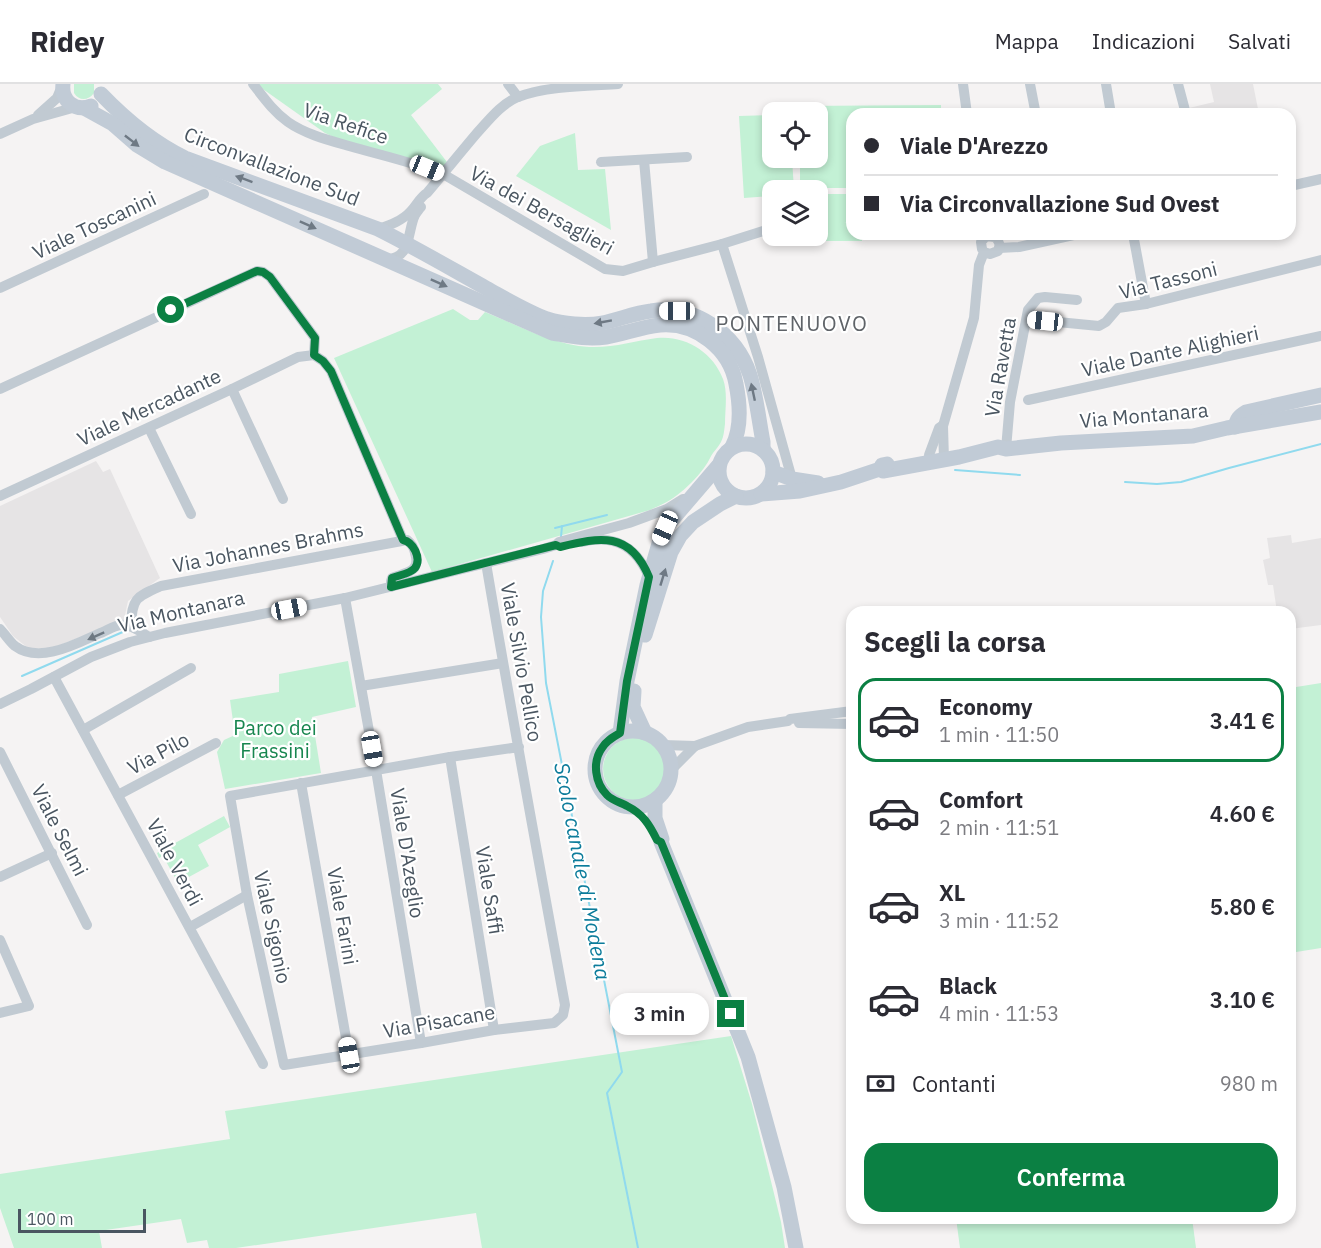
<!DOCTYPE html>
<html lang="it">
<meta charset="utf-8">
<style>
body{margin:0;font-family:"IBM Plex Sans",sans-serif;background:#f7f7f7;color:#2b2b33;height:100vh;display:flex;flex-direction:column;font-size:22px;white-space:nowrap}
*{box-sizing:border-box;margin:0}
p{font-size:20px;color:#7c7c81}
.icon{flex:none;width:33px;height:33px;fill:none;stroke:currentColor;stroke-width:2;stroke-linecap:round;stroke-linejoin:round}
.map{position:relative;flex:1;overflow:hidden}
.side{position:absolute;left:846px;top:522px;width:450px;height:618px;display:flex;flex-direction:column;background:#fff;border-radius:18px;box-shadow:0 3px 9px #0003}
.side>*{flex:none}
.top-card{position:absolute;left:846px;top:24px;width:450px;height:132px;border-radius:18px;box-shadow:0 3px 9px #0003;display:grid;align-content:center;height:132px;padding:0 18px;background:#fff}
.controls{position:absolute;left:762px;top:18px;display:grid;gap:12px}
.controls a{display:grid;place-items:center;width:66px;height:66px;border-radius:12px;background:#fff;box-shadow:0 3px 9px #0003;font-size:30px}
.scale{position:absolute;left:18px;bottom:15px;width:128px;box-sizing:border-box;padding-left:6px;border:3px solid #4a5661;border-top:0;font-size:16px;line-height:21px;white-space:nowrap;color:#4a5661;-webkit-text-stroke:4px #fff;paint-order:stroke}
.end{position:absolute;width:27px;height:27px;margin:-14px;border:8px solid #0b8043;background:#fff;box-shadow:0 0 0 3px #fff}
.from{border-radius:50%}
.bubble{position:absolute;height:42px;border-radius:18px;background:#fff;box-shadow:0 3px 9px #0003;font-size:20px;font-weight:600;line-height:42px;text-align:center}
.car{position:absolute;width:18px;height:36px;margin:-18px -9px;border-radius:8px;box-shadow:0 0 4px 2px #0007;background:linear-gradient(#fff 24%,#345 0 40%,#fff 0 76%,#345 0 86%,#fff 0)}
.top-card b{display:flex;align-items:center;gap:21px;height:57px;font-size:22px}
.top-card b+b{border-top:2px solid #e1e1e2}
.top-card i{width:15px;height:15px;background:#2b2b33}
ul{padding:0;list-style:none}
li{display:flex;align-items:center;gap:18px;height:84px;margin:0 12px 9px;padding:0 6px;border:3px solid transparent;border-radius:18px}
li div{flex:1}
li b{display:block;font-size:22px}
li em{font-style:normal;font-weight:600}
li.on{border-color:#0b8043}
li>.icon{width:54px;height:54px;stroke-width:1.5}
h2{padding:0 18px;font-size:27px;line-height:72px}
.pay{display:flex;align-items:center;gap:15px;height:66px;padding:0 18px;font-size:22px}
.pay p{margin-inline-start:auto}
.primary-button{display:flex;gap:12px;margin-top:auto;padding:12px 18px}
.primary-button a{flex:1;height:69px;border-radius:18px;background:#0b8043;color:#fff;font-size:24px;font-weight:600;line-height:69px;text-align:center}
header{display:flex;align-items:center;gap:36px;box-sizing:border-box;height:84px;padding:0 30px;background:#fff;border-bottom:2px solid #e1e1e2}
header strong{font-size:28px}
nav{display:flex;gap:33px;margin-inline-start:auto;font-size:21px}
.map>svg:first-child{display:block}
.education{fill:#e6e4e5}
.green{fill:#c3f1d5}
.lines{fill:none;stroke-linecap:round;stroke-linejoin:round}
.stream{stroke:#90daee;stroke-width:2}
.minor{stroke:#c1cad2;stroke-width:10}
.secondary{stroke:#c1cbd6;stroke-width:15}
.oneway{fill:#6e7984}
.oneway2{fill:#6e7983}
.route{stroke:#0b8043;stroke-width:8}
.labels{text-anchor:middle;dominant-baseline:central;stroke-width:4.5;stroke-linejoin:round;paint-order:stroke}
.street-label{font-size:20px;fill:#4a5661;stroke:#fff}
.park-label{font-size:20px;fill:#17864f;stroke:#fff}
.neighbourhood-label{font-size:21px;letter-spacing:1.5px;fill:#5f6368;stroke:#fff}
.water-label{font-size:21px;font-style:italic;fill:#0c7c9b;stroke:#fff}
</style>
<header>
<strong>Ridey</strong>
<nav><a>Mappa</a><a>Indicazioni</a><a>Salvati</a></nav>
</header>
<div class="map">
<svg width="1321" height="1164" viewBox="0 0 1321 1164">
<rect width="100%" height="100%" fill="#f5f3f3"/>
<g class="education">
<path d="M 1210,0 L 1253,0 L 1259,30 L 1191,30 L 1189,24 L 1214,18 Z"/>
<path d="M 96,377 L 103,388 L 110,385 L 160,494 L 128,517 L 124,536 L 52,564 L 28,564 L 13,552 L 0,533 L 0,422 Z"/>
<path d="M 1291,451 L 1292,459 L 1321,454 L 1321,541 L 1290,545 L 1290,528 L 1277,528 L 1273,501 L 1268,501 L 1263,476 L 1270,474 L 1267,454 Z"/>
</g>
<g class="green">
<path d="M 74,0 L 94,0 L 94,9 C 88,17 79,17 74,9 Z"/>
<path d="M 258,0 L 438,0 L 442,5 L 411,31 L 450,82 L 438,99 L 407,82 L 353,62 L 325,49 L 260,3 Z"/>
<path d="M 941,21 L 941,30 L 852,30 L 852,104 L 800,104 L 800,74 L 818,74 L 818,28 L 799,28 L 799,22 Z"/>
<path d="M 772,31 L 772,74 L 792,74 L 794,106 L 772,106 L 772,112 L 744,114 L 739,32 Z"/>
<path d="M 575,49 L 578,86 L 605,85 L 611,146 L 516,92 L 540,62 Z"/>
<path d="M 818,110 L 852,110 L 852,138 L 844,139 L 852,139 L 852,150 L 862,150 L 862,157 L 826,157 L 826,139 L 818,138 Z"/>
<path d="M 453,225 L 470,236 L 478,236 L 485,228 C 518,241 553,261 589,263 C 614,264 634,257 657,254 C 685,251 713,268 723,295 C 728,309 725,325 725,340 C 724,347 724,352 721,358 C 719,362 716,365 713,369 C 710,373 709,377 706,381 C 700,390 690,401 681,408 C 672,416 661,421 650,426 L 432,488 L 334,274 Z"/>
<path d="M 348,577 L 356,623 L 312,633 L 321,689 L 225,705 L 217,668 L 224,656 L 235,651 L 230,616 L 279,608 L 279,590 Z"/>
<path d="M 1321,599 L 1321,864 L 1290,869 L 1290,604 Z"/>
<circle cx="634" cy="685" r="31"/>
<path d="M 224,732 L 230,743 L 198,761 L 209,782 L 178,799 L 163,772 L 159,774 L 157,769 Z"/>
<path d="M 731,952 L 752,1020 L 781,1138 L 785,1164 L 482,1164 L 476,1129 L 236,1164 L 209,1164 L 207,1156 L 187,1159 L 181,1135 L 99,1147 L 102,1164 L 14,1164 L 0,1124 L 0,1090 L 230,1055 L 225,1027 Z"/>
<path d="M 956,1134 L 1192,1134 L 1196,1164 L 960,1164 Z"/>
</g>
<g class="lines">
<g class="stream">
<path d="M 955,386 L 1020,391"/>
<path d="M 1125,398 L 1157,400 L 1181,398 L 1229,384 L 1321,360"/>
<path d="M 555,444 L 607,431"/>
<path d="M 561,453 L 562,442"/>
<path d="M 553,477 L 543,507 L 541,533 L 546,599 L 622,988 L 607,1009 L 638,1164"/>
<path d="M 22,592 L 125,547"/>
</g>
<g class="minor">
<path d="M 253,0 C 264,14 273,27 288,38 C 305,50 328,56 349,62 C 380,71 412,78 443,90 L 605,185 L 623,187 L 653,178 L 722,160 L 763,147"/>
<path d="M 508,0 L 518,13"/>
<path d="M 963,0 L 967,30"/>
<path d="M 1030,0 L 1035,26 L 1034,30"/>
<path d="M 1106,0 L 1111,30"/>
<path d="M 1178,0 L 1186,30"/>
<path d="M 38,31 L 57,14 L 62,2"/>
<path d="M 0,50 L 33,35 L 76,23"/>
<path d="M 644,76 L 653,178"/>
<path d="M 601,78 L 687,73"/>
<path d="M 1290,102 L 1321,95"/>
<path d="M 378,145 C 390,141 402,137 411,127 C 417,121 420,113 427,109 C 444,89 460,69 477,49 C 489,36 501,20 518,13 C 547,2 587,2 618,0"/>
<path d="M 1133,150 L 1146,220"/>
<path d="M 722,160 L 758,273 L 792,395"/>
<path d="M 999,164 L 1019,163 L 1078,150"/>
<path d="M 385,175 C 412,176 407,147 415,131 C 417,128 419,125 421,123"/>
<path d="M 0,204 L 204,110"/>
<path d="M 1027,235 L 1099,242 L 1106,238 L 1118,224 L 1146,220 L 1321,176"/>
<path d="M 314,271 L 323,277 L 331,287 L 403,456"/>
<path d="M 0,305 L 257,187 L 263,188 L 270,193 L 315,254 L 314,271"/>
<path d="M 232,305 L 283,415"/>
<path d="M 1028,316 L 1321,252"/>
<path d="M 149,344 L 191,430"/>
<path d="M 1006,365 L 1010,318 L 1028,226 L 1038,214 L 1045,213 L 1077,216"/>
<path d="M 929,371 L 939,344 L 942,342"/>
<path d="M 944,376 L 943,342 L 974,234 L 979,181 L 984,168 L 982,165 L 981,158 L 986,152 L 995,153 C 999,157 1001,161 998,167 L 990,170 L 984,168"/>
<path d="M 0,412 L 232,305 L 298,273 L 314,271"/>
<path d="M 582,458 C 615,450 636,462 649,493"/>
<path d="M 486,479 C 511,627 538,774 565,921 L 563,931 L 554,939 L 494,946 L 421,959 L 284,981 L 247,811 L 230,712 L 450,673 L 519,663"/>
<path d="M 345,514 L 376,686 L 421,959"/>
<path d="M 131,542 C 132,514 136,513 161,502 L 407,456 C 412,460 414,463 415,469 C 421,488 407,488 392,494 L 391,497 L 391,503"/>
<path d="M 0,545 C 5,550 10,558 15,562 C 39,580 76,560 98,550 C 105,548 113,542 120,541 C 130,539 141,548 149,553"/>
<path d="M 54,593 L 263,980"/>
<path d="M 361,602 L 503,579"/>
<path d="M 0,620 L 31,605 L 91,573 L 130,558 L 165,549 L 345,514 L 543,465 L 556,461 L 559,458 L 629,439 L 667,425 L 683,415 L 691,415"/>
<path d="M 799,639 L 852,640"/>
<path d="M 83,646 L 191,584"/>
<path d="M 663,661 L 695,662 L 748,643 L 788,637 L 790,635 L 852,627"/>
<path d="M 0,668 L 87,841"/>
<path d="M 450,673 L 494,946"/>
<path d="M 671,686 L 695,662"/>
<path d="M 301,699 L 349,971"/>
<path d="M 118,711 L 216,659"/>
<path d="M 0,793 L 52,769"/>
<path d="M 190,843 L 247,811"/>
<path d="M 0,856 L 29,922 L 0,929"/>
</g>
<g class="secondary">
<path d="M 63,0 C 61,17 75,28 91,22"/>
<path d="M 101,10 C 126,36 152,58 185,74 L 378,145 C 414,163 450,184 486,204 C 506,215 526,227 547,235 C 563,240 586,242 602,239 C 618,236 634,229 651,227 C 694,220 736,249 750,291 C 756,310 759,337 763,358 L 763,366"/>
<path d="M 84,24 L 113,40 L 137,61 L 165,78 L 552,249 C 570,252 588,256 606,253 C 624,250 641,243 660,241 C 696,238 730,265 736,300 C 740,320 742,344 732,363"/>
<path d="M 1235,343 C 1237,335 1239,332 1246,328 L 1321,311"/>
<circle cx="746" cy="387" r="27"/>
<path d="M 880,385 L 883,387 L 959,373 L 998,363 L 1006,365 L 1061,359 L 1193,352 L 1227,344 L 1321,328"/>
<path d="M 773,388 L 792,395 L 818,399"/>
<path d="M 761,410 L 800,407 L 841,398 L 880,385 L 882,381 L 887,380"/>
<path d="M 645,551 L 671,468 L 680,452 L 693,438 L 720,420 L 736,412"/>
<path d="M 634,607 L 633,623 L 645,649"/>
<circle cx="633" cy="685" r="38"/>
<path d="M 620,649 L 627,597 L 647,501 L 660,456 L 665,444 L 719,381"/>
<path d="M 655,716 L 655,734 L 662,755 L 661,758 L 748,973 L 784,1103 L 796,1164"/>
</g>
</g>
<defs><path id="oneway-solid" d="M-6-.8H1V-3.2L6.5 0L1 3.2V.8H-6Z" transform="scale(1.5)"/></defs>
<g class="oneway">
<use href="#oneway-solid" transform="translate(132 57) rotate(38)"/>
<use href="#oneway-solid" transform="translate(244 95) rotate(-160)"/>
<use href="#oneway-solid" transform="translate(308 141) rotate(24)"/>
<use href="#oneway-solid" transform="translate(439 199) rotate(24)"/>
<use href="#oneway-solid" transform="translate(603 238) rotate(170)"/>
<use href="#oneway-solid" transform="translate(753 308) rotate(-102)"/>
<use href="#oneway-solid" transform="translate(663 493) rotate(-73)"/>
</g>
<use class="oneway2" href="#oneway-solid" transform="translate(96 552) rotate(156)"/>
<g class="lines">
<path class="route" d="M 171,226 L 257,187 L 263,188 L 270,193 L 315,254 L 314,271 L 323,277 L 331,287 L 403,456 C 413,458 422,474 415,484 C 410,490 399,491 392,494 L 391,503 L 556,461 L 560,463 C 600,453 630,447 649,493 L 627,597 L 620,649 C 613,653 606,657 602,664 C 592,678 595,699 607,711 C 613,717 620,718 627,722 C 633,725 641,731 645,736 C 650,742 654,750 657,756 L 661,758 L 731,930"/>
</g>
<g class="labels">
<g class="street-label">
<text transform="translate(346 39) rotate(19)">Via Refice</text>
<text transform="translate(272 82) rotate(21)">Circonvallazione Sud</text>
<text transform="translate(542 126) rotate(29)">Via dei Bersaglieri</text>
<text transform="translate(94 141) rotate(-25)">Viale Toscanini</text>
<text transform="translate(1168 196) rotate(-14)">Via Tassoni</text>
<text transform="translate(1170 267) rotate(-12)">Viale Dante Alighieri</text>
<text transform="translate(1000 283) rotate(-80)">Via Ravetta</text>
<text transform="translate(149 323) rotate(-25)">Viale Mercadante</text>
<text transform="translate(1144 331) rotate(-5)">Via Montanara</text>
<text transform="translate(268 463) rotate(-11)">Via Johannes Brahms</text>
<text transform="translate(181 527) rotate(-13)">Via Montanara</text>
<text transform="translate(522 578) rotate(80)">Viale Silvio Pellico</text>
<text transform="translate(158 669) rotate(-28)">Via Pilo</text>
<text transform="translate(60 746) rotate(63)">Viale Selmi</text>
<text transform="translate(408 769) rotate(81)">Viale D'Azeglio</text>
<text transform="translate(175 778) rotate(62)">Viale Verdi</text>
<text transform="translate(490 806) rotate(81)">Viale Saffi</text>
<text transform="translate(343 832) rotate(80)">Viale Farini</text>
<text transform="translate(273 843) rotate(78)">Viale Sigonio</text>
<text transform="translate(439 937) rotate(-10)">Via Pisacane</text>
</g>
<g class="park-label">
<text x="275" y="643">Parco dei<tspan x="275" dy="23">Frassini</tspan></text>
</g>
<g class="neighbourhood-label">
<text x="792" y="239">PONTENUOVO</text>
</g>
<g class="water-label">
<text transform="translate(583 787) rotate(79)">Scolo canale di Modena</text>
</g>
</g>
</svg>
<div class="controls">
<a><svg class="icon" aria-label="locate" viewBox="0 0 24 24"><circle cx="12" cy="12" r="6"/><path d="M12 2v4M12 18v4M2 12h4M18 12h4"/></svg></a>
<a><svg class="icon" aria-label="layers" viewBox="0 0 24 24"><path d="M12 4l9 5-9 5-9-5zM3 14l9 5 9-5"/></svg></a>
</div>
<div class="scale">100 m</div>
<i class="end from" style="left:171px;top:226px"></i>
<i class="end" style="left:731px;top:930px"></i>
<div class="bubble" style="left:610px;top:909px;width:99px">3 min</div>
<i class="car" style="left:427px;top:84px;rotate:112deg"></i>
<i class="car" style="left:677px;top:227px;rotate:270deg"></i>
<i class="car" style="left:1045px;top:237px;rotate:276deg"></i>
<i class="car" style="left:665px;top:444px;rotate:204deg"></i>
<i class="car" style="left:289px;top:525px;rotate:79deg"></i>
<i class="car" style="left:372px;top:665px;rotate:170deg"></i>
<i class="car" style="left:349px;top:971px;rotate:350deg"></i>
<div class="top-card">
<b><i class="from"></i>Viale D'Arezzo</b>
<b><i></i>Via Circonvallazione Sud Ovest</b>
</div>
<section class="side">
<h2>Scegli la corsa</h2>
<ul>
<li class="on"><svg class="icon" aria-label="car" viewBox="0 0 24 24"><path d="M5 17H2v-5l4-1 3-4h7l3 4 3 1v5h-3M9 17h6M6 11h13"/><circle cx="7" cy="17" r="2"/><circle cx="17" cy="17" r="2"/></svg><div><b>Economy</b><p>1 min · 11:50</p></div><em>3.41 €</em></li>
<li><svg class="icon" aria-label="car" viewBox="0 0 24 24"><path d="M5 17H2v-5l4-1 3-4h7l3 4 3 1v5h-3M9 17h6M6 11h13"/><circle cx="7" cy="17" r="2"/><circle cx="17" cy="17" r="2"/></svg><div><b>Comfort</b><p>2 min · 11:51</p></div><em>4.60 €</em></li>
<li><svg class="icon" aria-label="car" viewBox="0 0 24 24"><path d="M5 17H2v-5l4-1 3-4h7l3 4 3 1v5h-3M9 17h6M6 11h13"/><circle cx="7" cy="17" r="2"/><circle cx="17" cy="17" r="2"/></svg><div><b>XL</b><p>3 min · 11:52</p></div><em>5.80 €</em></li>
<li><svg class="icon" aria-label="car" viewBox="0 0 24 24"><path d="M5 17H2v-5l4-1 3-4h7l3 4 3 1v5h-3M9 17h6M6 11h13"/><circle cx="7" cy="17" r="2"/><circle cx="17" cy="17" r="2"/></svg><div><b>Black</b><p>4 min · 11:53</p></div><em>3.10 €</em></li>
</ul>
<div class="pay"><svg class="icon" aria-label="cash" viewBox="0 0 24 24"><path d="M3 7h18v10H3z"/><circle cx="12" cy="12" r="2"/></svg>Contanti<p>980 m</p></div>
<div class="primary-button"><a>Conferma</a></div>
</section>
</div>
